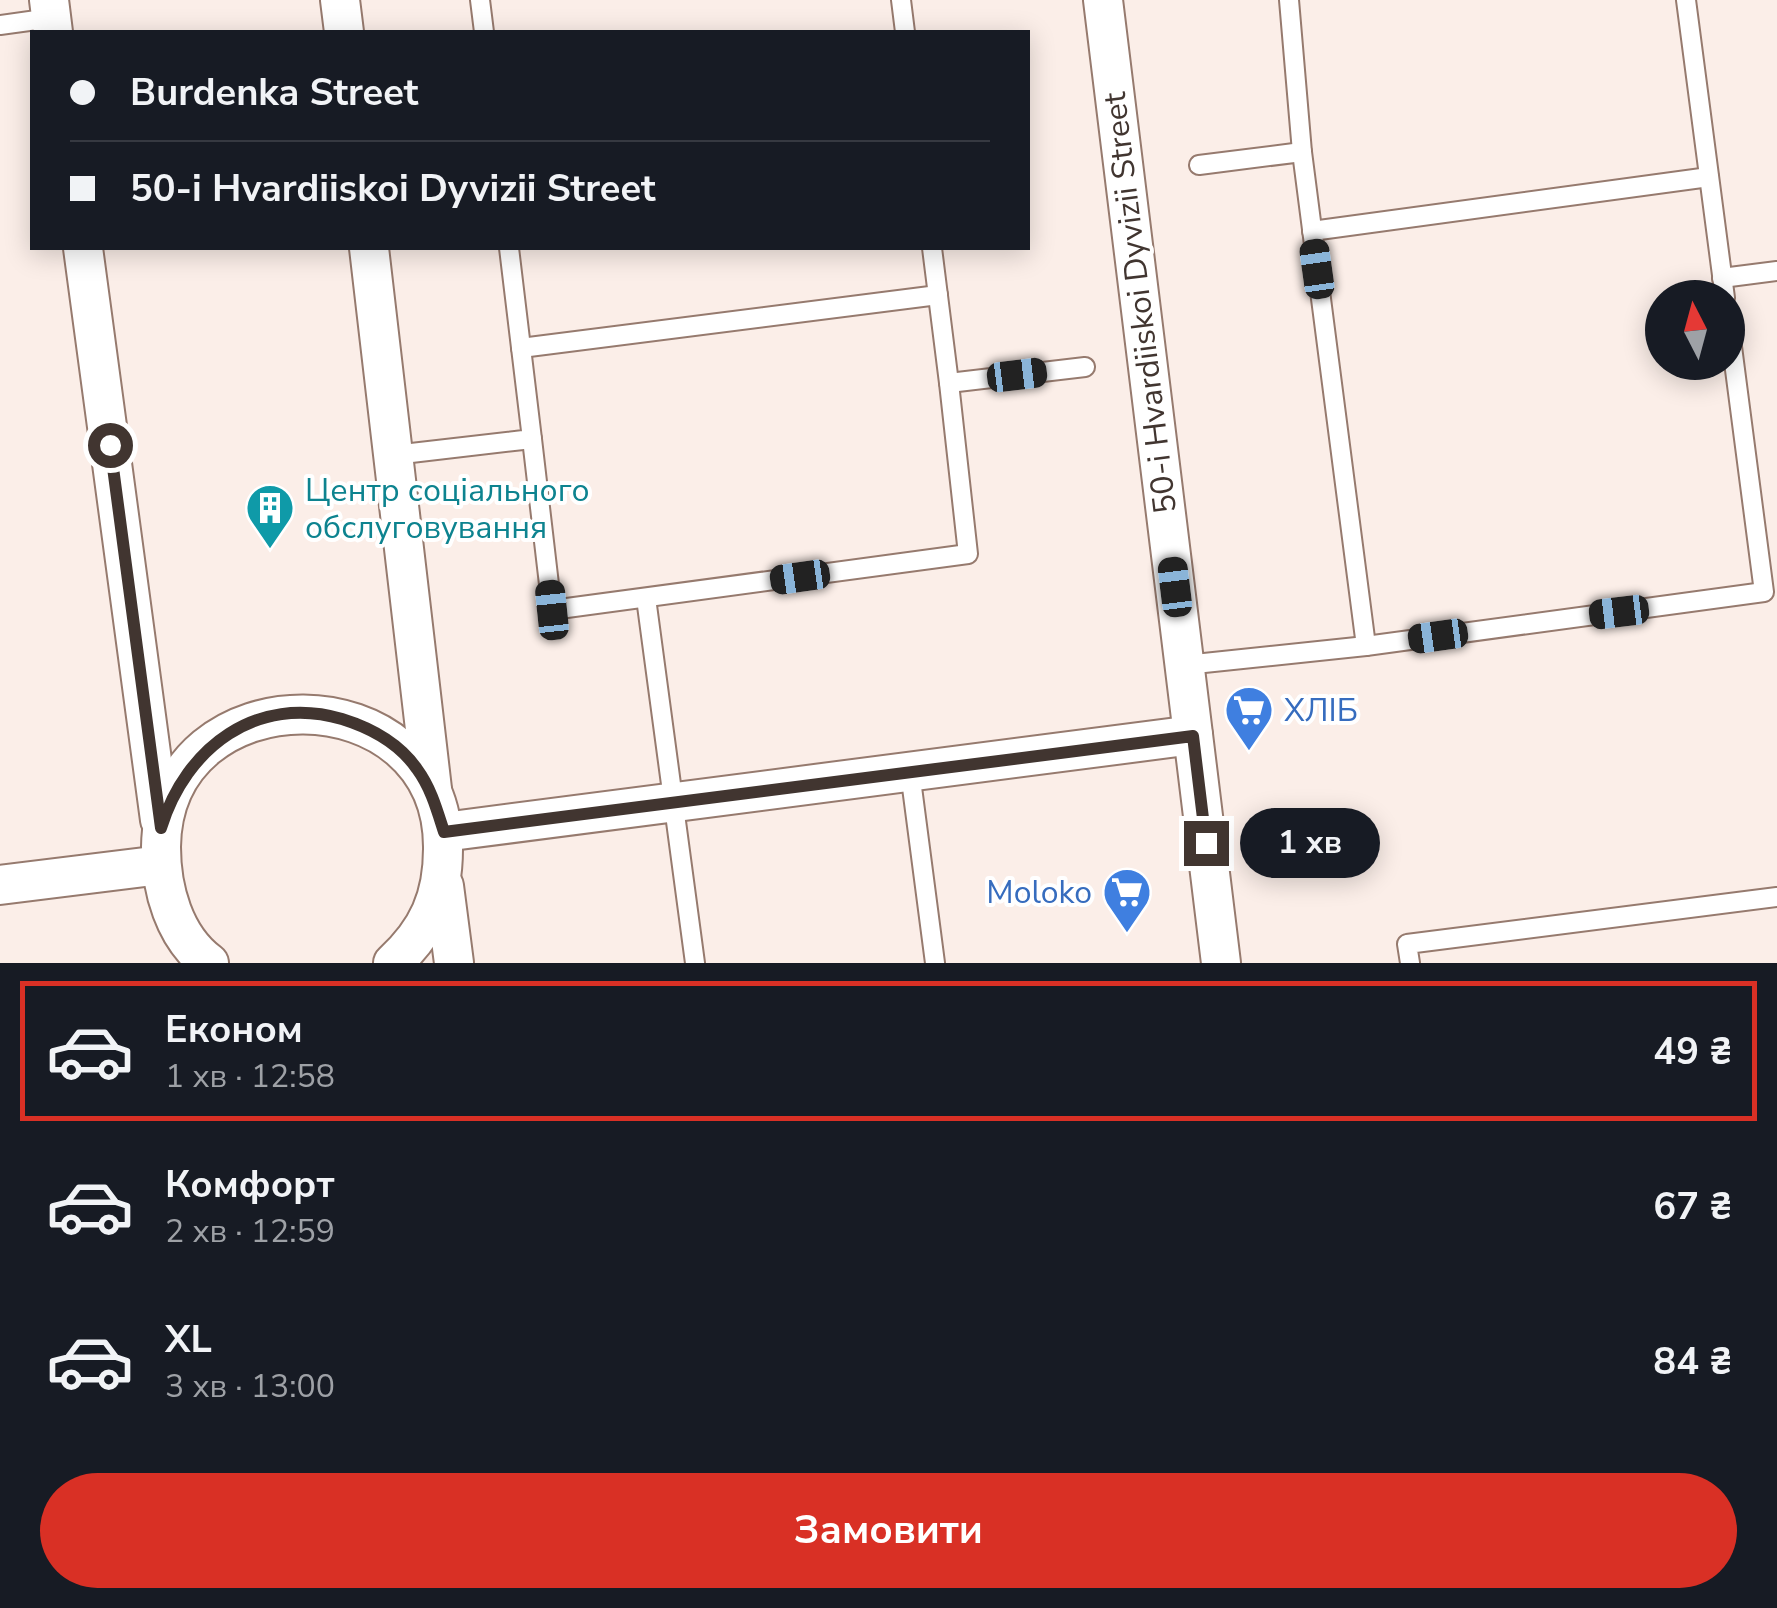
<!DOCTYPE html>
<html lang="uk">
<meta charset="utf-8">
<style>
body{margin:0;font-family:"Nunito Sans",sans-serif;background:#242831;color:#f1f3f6;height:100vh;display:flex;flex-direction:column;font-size:38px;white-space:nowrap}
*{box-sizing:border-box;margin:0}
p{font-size:32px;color:#9ea1a6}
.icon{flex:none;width:55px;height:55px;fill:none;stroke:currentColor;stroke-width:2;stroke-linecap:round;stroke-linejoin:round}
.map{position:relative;height:963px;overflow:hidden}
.panel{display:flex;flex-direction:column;background:#171b24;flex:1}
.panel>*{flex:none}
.banner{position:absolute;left:30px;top:30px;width:1000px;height:220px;border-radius:0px;box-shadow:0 5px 25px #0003;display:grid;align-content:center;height:220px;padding:0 40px;background:#171b24}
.needle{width:65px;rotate:354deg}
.buttons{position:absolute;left:1645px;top:280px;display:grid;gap:20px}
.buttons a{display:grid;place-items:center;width:100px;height:100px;border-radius:50%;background:#171b24;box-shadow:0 5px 25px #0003;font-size:50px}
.end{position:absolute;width:45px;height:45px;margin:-22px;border:12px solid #413530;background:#fff;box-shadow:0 0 0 5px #fff}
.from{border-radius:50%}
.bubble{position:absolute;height:70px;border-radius:35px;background:#171b24;box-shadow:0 5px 25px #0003;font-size:32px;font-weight:700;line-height:70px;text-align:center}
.car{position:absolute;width:30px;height:60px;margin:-30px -15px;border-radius:12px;box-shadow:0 0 8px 2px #0007;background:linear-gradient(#222 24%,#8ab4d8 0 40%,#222 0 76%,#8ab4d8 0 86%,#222 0)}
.banner b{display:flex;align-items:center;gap:35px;height:95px;font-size:38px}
.banner b+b{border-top:2px solid #363941}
.banner i{width:25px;height:25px;background:#f1f3f6}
ul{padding:18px 0 0;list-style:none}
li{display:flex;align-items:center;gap:30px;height:140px;margin:0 20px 15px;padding:0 20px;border:5px solid transparent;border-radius:0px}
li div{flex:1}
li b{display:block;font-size:38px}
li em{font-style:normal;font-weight:700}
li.active{border-color:#d93025}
li>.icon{width:90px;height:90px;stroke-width:1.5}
.action{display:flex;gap:20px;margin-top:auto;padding:20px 40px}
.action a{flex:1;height:115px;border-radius:60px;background:#d93025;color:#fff;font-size:40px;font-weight:700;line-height:115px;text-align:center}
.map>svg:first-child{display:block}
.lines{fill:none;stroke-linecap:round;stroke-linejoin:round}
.service-casing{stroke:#967a6e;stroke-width:22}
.minor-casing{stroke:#967a6e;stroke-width:42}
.service{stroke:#fff;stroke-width:18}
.minor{stroke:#fff;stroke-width:38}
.route{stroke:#413530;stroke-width:12}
.labels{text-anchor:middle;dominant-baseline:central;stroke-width:8;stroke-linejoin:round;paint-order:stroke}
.street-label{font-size:32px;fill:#413530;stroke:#fff}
.culture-label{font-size:32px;fill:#0d838f;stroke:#fff;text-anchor:start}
.shop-label{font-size:32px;fill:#366cbe;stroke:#fff;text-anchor:start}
</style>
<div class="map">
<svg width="1777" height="963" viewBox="0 0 1777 963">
<rect width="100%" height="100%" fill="#fbeee8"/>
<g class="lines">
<g class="service-casing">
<g id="service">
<path d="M 480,0 L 484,32"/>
<path d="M 901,0 L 905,32"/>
<path d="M 1289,0 L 1302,152 L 1366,646"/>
<path d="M 1686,0 L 1725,298"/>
<path d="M 0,25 L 51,18"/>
<path d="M 1199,165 L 1302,152"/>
<path d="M 1312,231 L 1709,177"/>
<path d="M 932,248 L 949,383 L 1085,367"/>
<path d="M 1722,278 L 1777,271"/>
<path d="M 521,348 L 938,295"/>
<path d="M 532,439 L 552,610 L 968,554 L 949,383"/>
<path d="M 394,455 L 532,439 L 509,248"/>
<path d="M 646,598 L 695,963"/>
<path d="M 1185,665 L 1366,646 L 1764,592 L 1728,316"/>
<path d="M 910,772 L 935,963"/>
<path d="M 1410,963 L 1407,944 L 1777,897"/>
</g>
</g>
<g class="minor-casing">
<g id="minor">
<path d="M 49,0 L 53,32"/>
<path d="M 340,0 L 344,32"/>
<path d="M 1103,0 L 1221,963"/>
<path d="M 83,248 L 160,820"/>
<path d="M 369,248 L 432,789"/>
<path d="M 444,832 L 1193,735"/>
<path d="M 0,885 L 161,865"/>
<path d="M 444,886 L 454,963"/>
<path d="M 209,963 C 174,937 161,889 161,847 C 163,669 445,671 443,849 C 443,897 428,931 393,963"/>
</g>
</g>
<use href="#service" class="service"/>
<use href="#minor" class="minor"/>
</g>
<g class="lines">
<path class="route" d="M 110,445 L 161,828 C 186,747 257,694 342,719 C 371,728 399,743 417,769 C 431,788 437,810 444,832 L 1193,736 L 1206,843"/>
</g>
<defs>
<g id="building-pin" transform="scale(2.5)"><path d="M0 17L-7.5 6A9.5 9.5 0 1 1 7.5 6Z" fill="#0f9aa8" stroke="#fff"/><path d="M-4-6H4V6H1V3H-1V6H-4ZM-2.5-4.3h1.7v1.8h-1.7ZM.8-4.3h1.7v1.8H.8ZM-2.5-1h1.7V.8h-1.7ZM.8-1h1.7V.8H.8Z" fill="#fff"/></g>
<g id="supermarket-pin" transform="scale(2.5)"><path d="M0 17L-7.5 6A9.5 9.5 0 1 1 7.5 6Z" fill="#3f7fe0" stroke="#fff"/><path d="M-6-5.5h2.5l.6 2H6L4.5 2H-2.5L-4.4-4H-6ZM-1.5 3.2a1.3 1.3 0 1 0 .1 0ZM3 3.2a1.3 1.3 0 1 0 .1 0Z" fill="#fff"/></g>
</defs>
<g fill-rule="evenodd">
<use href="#building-pin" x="270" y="508"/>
<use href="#supermarket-pin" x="1249" y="710"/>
<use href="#supermarket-pin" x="1127" y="892"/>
</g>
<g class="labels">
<g class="street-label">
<text transform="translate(1140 303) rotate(-97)">50-i Hvardiiskoi Dyvizii Street</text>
</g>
<g class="culture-label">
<text x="305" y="490">Центр соціального<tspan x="305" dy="37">обслуговування</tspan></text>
</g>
<g class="shop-label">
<text x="1284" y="710">ХЛІБ</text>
<text x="1092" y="892" text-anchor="end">Moloko</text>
</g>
</g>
</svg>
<div class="buttons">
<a><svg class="needle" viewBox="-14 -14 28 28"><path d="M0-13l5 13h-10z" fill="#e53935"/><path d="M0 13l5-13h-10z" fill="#9ea1a6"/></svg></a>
</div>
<i class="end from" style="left:110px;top:445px"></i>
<i class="end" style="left:1206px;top:843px"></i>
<div class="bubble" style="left:1240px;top:808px;width:140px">1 хв</div>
<i class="car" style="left:1317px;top:269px;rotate:352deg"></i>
<i class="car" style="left:1017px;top:375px;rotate:83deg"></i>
<i class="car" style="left:800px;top:577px;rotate:262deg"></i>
<i class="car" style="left:1175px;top:587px;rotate:353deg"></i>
<i class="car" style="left:552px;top:610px;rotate:354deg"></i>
<i class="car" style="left:1619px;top:612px;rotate:263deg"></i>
<i class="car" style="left:1438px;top:636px;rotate:262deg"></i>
<div class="banner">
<b><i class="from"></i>Burdenka Street</b>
<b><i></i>50-i Hvardiiskoi Dyvizii Street</b>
</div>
</div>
<section class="panel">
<ul>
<li class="active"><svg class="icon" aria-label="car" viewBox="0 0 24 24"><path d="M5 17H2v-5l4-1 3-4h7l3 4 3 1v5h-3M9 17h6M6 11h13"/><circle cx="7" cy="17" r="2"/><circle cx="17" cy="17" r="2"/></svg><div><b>Економ</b><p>1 хв · 12:58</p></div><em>49 ₴</em></li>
<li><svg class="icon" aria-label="car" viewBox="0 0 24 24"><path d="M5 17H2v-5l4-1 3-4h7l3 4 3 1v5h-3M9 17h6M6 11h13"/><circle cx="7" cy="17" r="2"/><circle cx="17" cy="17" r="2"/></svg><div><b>Комфорт</b><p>2 хв · 12:59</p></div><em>67 ₴</em></li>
<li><svg class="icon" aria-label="car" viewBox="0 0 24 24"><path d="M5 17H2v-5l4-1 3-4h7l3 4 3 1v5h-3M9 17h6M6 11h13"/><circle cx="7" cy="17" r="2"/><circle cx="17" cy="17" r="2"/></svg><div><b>XL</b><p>3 хв · 13:00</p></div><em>84 ₴</em></li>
</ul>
<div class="action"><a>Замовити</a></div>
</section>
